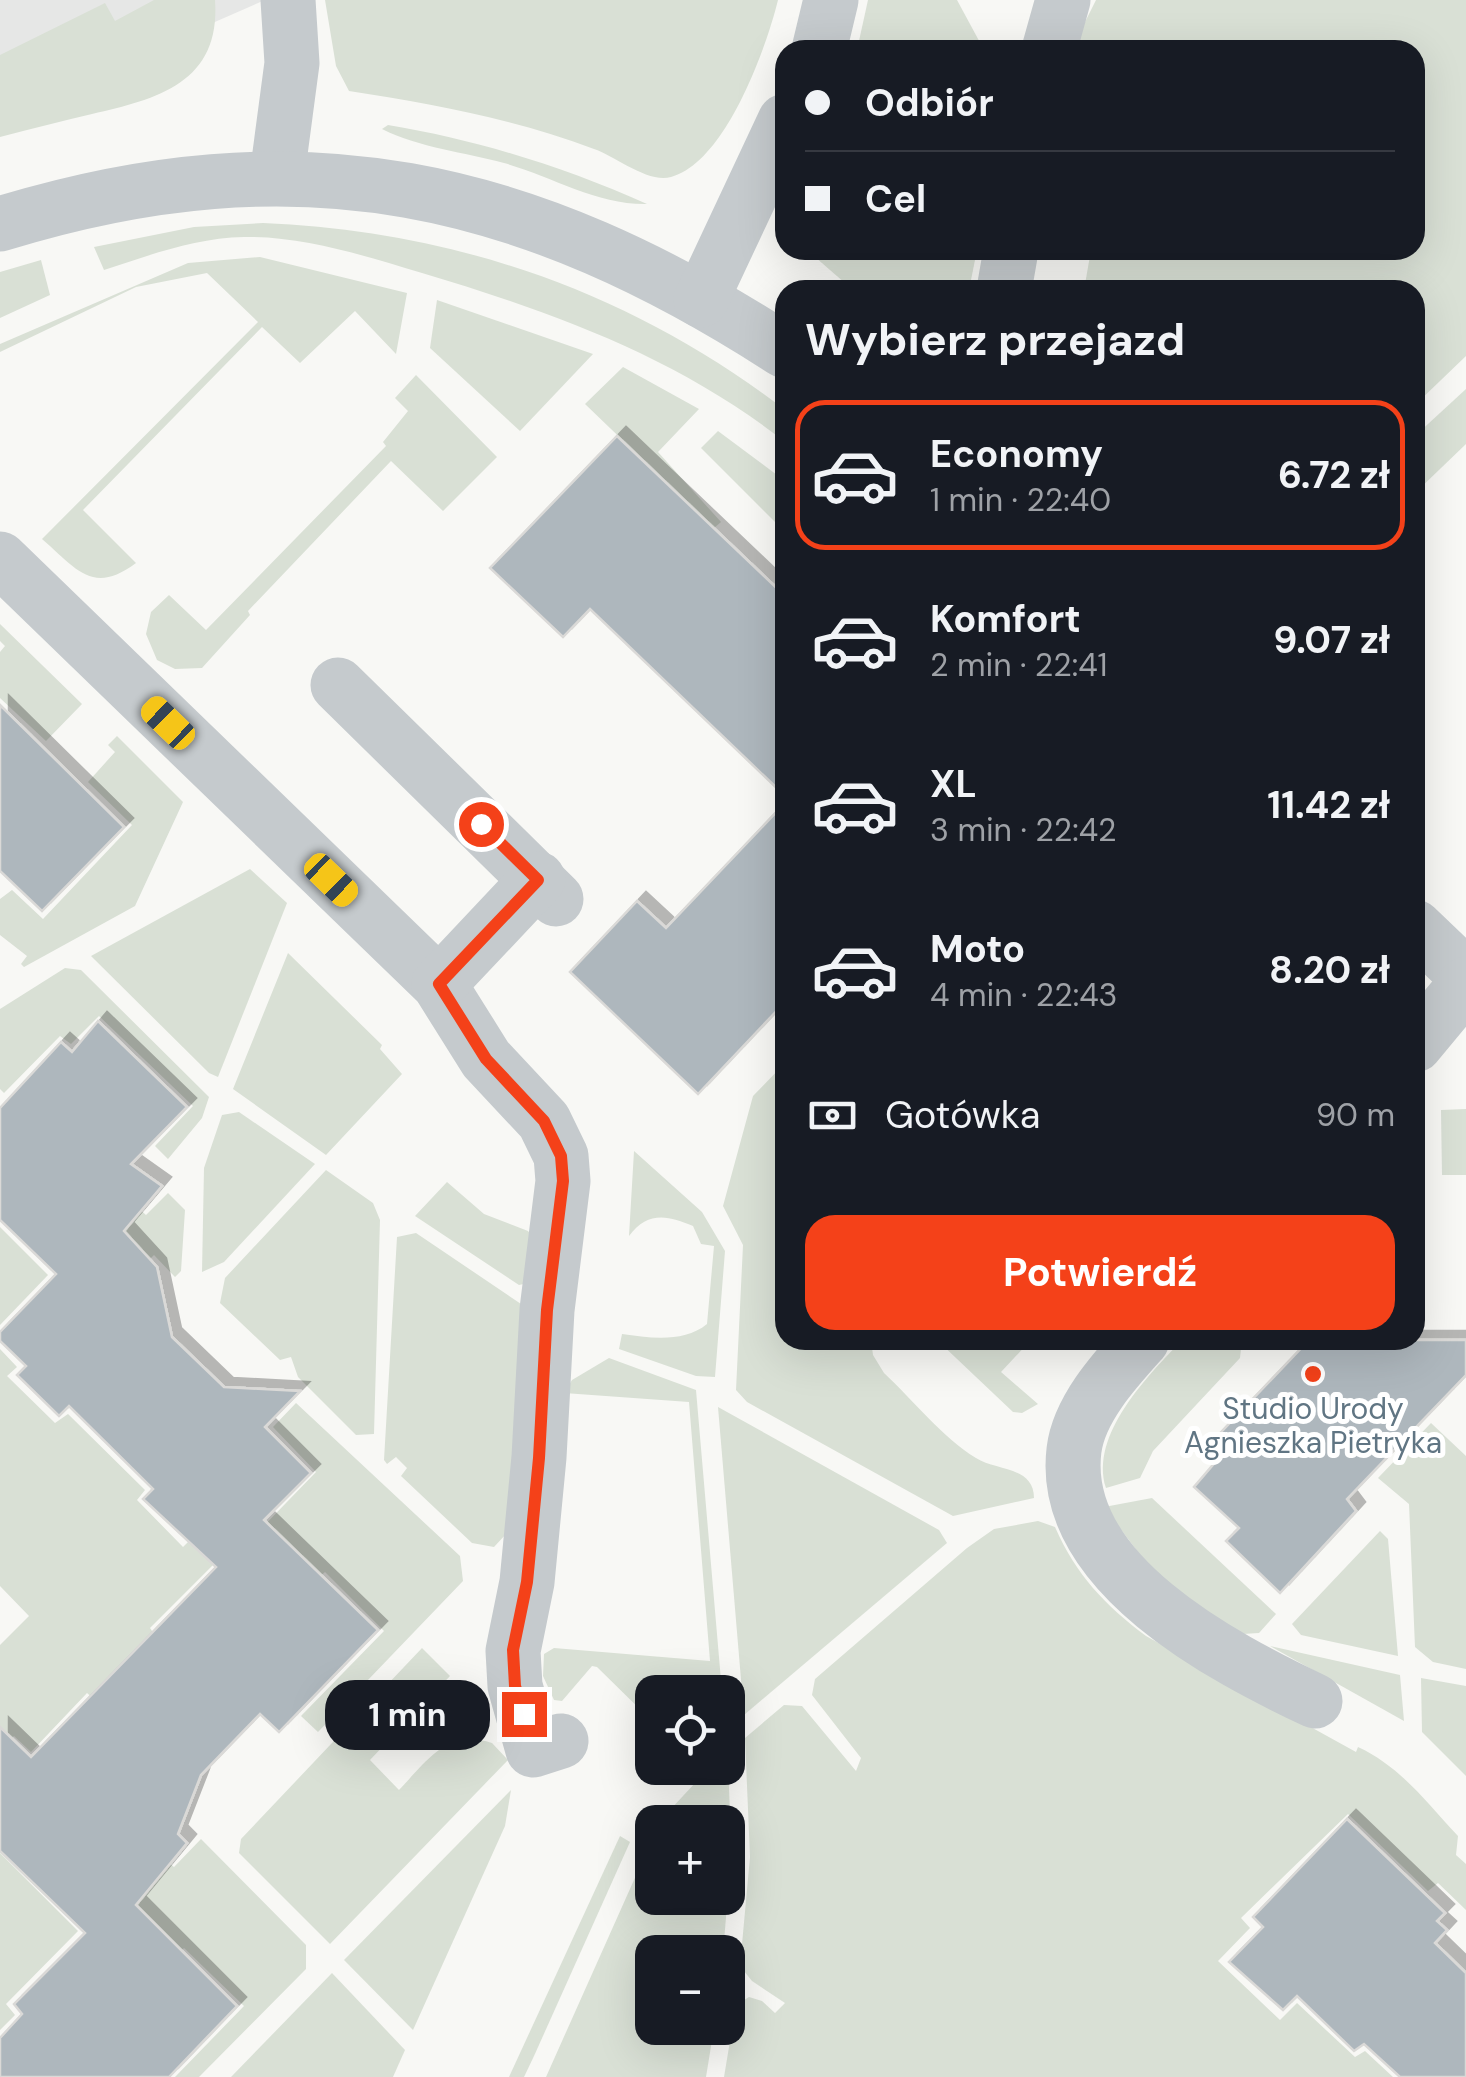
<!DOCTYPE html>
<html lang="pl">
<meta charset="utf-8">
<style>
body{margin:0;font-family:"DM Sans",sans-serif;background:#20242c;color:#f1f3f6;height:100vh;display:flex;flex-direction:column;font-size:38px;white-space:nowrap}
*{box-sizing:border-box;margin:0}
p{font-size:32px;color:#9ea1a6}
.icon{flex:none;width:55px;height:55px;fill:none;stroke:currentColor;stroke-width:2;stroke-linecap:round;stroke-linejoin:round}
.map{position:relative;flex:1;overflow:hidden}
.side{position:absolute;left:775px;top:280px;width:650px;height:1070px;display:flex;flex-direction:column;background:#171b24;border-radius:30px;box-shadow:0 10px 40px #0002}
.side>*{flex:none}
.guide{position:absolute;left:775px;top:40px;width:650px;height:220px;border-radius:30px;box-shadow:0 10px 40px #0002;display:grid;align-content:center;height:220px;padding:0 30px;background:#171b24}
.fabs{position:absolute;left:635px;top:1675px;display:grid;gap:20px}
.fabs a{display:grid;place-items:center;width:110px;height:110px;border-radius:20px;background:#171b24;box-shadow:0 10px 40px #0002;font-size:50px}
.end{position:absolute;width:45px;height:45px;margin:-22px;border:12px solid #f44119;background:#fff;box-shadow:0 0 0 5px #fff}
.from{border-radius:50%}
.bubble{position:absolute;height:70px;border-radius:30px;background:#171b24;box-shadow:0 10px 40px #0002;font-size:32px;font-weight:700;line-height:70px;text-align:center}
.car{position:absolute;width:30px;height:60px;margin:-30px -15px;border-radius:12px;box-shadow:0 0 8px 2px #0007;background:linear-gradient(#f5c518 24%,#345 0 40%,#f5c518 0 76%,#345 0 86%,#f5c518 0)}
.guide b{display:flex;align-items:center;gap:35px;height:95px;font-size:38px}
.guide b+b{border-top:2px solid #363941}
.guide i{width:25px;height:25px;background:#f1f3f6}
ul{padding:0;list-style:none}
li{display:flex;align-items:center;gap:30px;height:150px;margin:0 20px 15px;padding:0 10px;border:5px solid transparent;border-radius:30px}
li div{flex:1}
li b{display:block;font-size:38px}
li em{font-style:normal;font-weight:700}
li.current{border-color:#f44119}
li>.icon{width:90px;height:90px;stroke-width:1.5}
h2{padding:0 30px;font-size:45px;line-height:120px}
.pay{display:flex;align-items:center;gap:25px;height:110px;padding:0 30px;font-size:38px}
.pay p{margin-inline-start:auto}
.cta{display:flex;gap:20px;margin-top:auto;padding:20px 30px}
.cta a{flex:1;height:115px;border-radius:30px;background:#f44119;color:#fff;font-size:40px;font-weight:700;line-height:115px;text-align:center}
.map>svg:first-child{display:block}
.built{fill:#e6e7e6}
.green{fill:#d9e0d5}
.building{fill:#aeb7bd;stroke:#dad9d7;stroke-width:2.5;filter:url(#shadow)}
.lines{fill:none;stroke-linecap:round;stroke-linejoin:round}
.minor{stroke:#c5cacd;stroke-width:55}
.route{stroke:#f44119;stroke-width:12}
.poi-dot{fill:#f44119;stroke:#fff;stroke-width:4}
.labels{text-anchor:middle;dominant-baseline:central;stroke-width:10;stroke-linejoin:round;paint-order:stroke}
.poi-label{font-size:30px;fill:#607583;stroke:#fff}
</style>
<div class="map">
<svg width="1466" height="2077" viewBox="0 0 1466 2077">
<defs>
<filter id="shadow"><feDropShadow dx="9" dy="-9" stdDeviation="0" flood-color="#0004"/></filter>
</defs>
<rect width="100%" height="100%" fill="#f8f8f5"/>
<path class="built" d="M 0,0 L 265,0 L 0,116 Z"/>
<g class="green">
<path d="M 154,0 L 215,0 C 221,83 157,99 92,114 C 61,121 31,129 0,137 L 0,55 L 105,3 L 115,21 Z"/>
<path d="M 325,0 L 778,0 C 766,49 725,163 671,177 C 649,184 615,156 594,149 C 514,119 433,104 349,91 L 336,66 Z"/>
<path d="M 868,0 L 957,0 L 984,50 L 857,50 Z"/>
<path d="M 1096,0 L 1466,0 L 1466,356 L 1415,405 L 1415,290 L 1084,290 L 1091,250 L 1415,250 L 1415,50 L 1071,50 Z"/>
<path d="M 388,125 C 478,140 564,167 647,204 C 597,205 551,176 504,163 C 464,152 420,148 382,129 Z"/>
<path d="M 263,223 C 455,231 632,292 785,410 L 785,442 C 677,357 552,312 422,273 C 365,256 304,236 244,237 C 195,238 150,255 104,270 L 94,247 L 194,227 Z"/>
<path d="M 807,250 L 977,250 L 969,290 L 853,290 Z"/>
<path d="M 260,257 L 407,293 L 396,354 L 355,311 L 300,363 L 262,327 L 83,510 L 136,563 C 92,596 76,568 42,539 L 258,322 L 207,273 L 136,287 L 0,352 L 0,344 L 188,263 Z"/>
<path d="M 41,260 L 50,295 L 0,318 L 0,272 Z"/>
<path d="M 437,300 L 593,354 L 520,431 L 430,348 Z"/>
<path d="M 623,367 L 699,409 L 658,452 L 721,522 L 714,528 L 585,404 Z"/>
<path d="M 416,375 L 497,457 L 443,511 L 391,461 L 248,611 L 250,615 L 202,668 L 175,669 L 157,660 L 146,634 L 151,612 L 169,595 L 206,630 L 386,446 L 383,442 L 408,411 L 395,398 Z"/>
<path d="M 1466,389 L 1466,444 L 1415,493 L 1415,436 Z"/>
<path d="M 718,431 L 785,481 L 785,532 L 701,448 Z"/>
<path d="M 0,624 L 82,704 L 46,741 L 0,698 L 0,652 L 5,646 L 0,641 Z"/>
<path d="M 117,736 L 183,802 L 135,906 L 24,967 L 21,964 L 27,956 L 0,935 L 0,899 L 12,890 L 43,919 L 132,825 L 88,782 L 115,752 L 108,745 Z"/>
<path d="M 250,869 L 287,903 L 218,1077 L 209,1073 L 91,956 Z"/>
<path d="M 288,953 L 382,1045 L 380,1049 L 402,1074 L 326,1155 L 233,1089 Z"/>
<path d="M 65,968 L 81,970 L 209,1097 L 202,1118 L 168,1159 L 155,1146 L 193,1106 L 99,1016 L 71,1044 L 60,1036 L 4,1093 L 0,1089 L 0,1009 Z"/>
<path d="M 785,1063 L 785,1340 L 871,1340 L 873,1355 L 884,1373 C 913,1400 942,1437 976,1458 C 996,1471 1034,1466 1034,1498 L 953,1516 L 747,1402 L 736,1390 L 743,1245 L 723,1206 L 753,1096 Z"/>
<path d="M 1466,1109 L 1466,1175 L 1442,1175 L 1441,1110 Z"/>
<path d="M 239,1112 L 315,1164 L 224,1262 L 202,1272 L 204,1168 L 222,1115 Z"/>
<path d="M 634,1151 L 702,1212 L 725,1251 L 715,1377 L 696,1376 L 619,1349 L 622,1334 C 650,1338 684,1343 707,1324 L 714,1246 L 701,1244 L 693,1226 C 668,1215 647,1211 629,1236 Z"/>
<path d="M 326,1170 L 373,1203 L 380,1220 L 374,1434 L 356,1435 L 298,1377 L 291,1357 L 280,1360 L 220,1303 L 225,1278 Z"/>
<path d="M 447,1182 L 484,1214 L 528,1231 L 532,1236 L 528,1283 L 519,1285 L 415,1216 Z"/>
<path d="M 168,1193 L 185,1210 L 181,1271 L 175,1277 L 154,1255 L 125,1284 L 91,1251 L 135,1205 L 146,1215 Z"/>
<path d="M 0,1227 L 48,1275 L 0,1325 Z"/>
<path d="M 416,1233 L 527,1308 L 507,1533 L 494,1547 L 472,1543 L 401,1476 L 407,1468 L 396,1457 L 387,1464 L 384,1460 L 397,1237 Z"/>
<path d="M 937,1340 L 1031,1340 L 1001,1372 L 1038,1404 L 1022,1413 L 1013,1412 Z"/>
<path d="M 1182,1340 L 1242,1340 L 1240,1358 L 1153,1451 L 1140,1478 L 1106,1488 C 1089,1434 1149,1375 1182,1340 Z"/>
<path d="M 0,1349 L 17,1367 L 7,1376 L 55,1423 L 68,1414 L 145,1490 L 137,1500 L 183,1547 L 195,1535 L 218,1560 L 150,1628 L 156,1637 L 96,1701 L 87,1693 L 31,1752 L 14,1736 L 0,1750 L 0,1645 L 29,1616 L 0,1586 Z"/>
<path d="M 609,1358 L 696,1390 L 722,1692 L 652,1692 L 652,1721 L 597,1667 L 592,1666 L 562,1701 L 554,1700 L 543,1676 L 544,1654 L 554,1648 L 710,1661 L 689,1402 L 564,1393 L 572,1380 Z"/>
<path d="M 296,1403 L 460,1556 L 463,1581 L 318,1732 L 301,1716 L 384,1631 L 325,1572 L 309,1586 L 255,1535 L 316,1472 L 273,1427 Z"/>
<path d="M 718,1407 L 939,1530 L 947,1543 L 744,1715 Z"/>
<path d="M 1431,1423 L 1466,1456 L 1466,1669 L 1433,1662 L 1415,1647 L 1409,1504 L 1378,1478 Z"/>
<path d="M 1152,1498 L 1276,1614 L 1259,1633 L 1243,1634 L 1165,1588 L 1104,1507 Z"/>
<path d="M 1038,1521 L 1055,1527 C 1076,1575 1105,1605 1146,1636 L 1356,1752 L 1358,1747 C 1401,1767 1426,1802 1458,1836 L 1456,1855 L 1466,1864 L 1466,1910 L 1438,1883 L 1428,1891 L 1348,1814 L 1241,1918 L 1250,1928 L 1218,1961 L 1280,2020 L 1297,2003 L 1355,2057 L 1365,2051 L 1393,2077 L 724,2077 L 736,2005 L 749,1997 L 762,2001 L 775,2013 L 785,2003 L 752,1981 L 740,1966 L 750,1857 L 745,1738 L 784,1705 L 802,1706 L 856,1771 L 861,1758 L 812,1695 L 815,1679 L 967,1548 L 994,1529 Z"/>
<path d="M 1380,1531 L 1388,1539 L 1398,1656 L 1301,1635 L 1292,1624 Z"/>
<path d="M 1270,1646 L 1400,1675 L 1404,1721 Z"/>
<path d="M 422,1648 L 450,1676 L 370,1760 L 399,1790 C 427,1761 447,1728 492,1743 L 508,1760 L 330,1944 L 239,1853 L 241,1839 Z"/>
<path d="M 1421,1678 L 1466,1686 L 1466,1776 L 1422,1732 Z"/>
<path d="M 728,1767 C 732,1830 729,1890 723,1952 L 652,1952 L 652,2028 L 714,2028 L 706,2077 L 546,2077 L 638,1871 L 652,1878 L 652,1898 L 728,1898 L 728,1822 L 691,1822 L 670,1810 L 709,1768 Z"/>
<path d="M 511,1790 L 505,1826 L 413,2030 L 344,1960 Z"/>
<path d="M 620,1836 L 630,1842 L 534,2056 L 524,2077 L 509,2077 Z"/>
<path d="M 201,1839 L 306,1945 L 306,1969 L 199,2077 L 175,2077 L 244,2006 L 184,1948 L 169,1963 L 113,1909 L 163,1858 L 174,1867 Z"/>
<path d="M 0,1853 L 78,1931 L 6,2004 L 15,2015 L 0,2030 Z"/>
<path d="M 332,1973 L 405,2050 L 393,2077 L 231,2077 Z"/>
</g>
<g class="building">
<path d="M 617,436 L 785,596 L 785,796 L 590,609 L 563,637 L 490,568 Z"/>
<path d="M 0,705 L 124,827 L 42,911 L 0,871 Z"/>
<path d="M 785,803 L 785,1002 L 698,1094 L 570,972 L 637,901 L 666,928 Z"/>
<path d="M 98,1021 L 187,1107 L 131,1164 L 162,1186 L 124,1231 L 157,1267 L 172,1337 L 224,1387 L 300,1391 L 265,1427 L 311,1473 L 264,1520 L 378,1630 L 279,1732 L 260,1714 L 201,1775 L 178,1834 L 187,1843 L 136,1905 L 237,2006 L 169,2077 L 0,2077 L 0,2038 L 22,2014 L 14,2004 L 85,1933 L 0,1851 L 0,1727 L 31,1757 L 216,1567 L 143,1499 L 153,1489 L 69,1406 L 59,1416 L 17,1375 L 26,1366 L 0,1341 L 0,1332 L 56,1274 L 0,1220 L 0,1108 L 61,1042 L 72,1052 Z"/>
<path d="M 1309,1340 L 1466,1340 L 1466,1375 L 1347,1499 L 1356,1511 L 1280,1593 L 1226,1541 L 1239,1528 L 1194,1487 L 1217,1460 L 1205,1449 Z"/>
<path d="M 1347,1819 L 1445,1913 L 1437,1921 L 1447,1930 L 1435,1943 L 1466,1973 L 1466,2077 L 1400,2077 L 1364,2044 L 1354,2051 L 1297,1996 L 1283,2010 L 1229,1962 L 1263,1927 L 1253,1917 Z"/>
</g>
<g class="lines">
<g class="minor">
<path d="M 819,50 L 831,0"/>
<path d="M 1049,50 L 1063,0"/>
<path d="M 277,176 L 292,63 L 288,0"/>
<path d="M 0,224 C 299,132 527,184 785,351"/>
<path d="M 1004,290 L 1011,250"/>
<path d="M 701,300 L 785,121"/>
<path d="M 0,559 L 439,984 L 486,1059 L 544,1121 L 561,1156 L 563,1181 L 547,1310 L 539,1457 L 527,1582 L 513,1651 L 515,1686 L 533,1750 L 561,1741"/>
<path d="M 338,685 L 556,899"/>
<path d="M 1415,927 L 1466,976"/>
<path d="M 439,984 L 538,879"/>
<path d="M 1415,1045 L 1466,984"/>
<path d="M 1142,1340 C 1115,1370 1079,1409 1074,1450 C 1059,1573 1224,1658 1315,1701"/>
</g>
</g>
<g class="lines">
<path class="route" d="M 481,824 L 538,880 L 439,984 L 486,1059 L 544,1121 L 561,1156 L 563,1181 L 547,1310 L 539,1458 L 527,1582 L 513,1650 L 515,1686 L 524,1714"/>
</g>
<circle class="poi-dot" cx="1313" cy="1374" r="10"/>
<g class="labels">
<g class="poi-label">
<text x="1313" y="1408">Studio Urody<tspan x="1313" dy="34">Agnieszka Pietryka</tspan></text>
</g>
</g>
</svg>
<div class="fabs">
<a><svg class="icon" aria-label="locate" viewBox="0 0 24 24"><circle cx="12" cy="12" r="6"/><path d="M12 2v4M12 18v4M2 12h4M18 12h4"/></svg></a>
<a>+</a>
<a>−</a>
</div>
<i class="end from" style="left:481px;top:824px"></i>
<i class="end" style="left:524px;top:1714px"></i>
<div class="bubble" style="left:325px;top:1680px;width:165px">1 min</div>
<i class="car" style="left:168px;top:723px;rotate:314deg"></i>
<i class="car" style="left:331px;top:880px;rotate:134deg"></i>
<div class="guide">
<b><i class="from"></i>Odbiór</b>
<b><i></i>Cel</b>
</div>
<section class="side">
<h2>Wybierz przejazd</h2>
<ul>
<li class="current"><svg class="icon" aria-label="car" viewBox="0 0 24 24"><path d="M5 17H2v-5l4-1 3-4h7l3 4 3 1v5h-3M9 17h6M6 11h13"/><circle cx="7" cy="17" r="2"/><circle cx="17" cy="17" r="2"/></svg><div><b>Economy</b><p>1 min · 22:40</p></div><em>6.72 zł</em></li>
<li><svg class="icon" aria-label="car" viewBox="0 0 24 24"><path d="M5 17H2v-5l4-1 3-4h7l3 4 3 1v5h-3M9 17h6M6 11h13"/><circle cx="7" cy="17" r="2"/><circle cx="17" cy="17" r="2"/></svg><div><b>Komfort</b><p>2 min · 22:41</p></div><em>9.07 zł</em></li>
<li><svg class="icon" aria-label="car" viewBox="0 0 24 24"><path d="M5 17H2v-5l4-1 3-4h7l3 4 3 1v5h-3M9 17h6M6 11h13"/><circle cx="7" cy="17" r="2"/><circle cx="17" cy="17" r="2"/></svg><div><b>XL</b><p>3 min · 22:42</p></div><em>11.42 zł</em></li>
<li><svg class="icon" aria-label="car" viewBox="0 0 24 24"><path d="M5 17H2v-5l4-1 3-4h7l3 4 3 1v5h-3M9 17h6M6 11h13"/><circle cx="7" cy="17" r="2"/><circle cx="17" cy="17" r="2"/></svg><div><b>Moto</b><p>4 min · 22:43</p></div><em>8.20 zł</em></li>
</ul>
<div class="pay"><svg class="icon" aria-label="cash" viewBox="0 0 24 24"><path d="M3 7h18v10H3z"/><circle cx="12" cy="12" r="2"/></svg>Gotówka<p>90 m</p></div>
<div class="cta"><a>Potwierdź</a></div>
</section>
</div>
